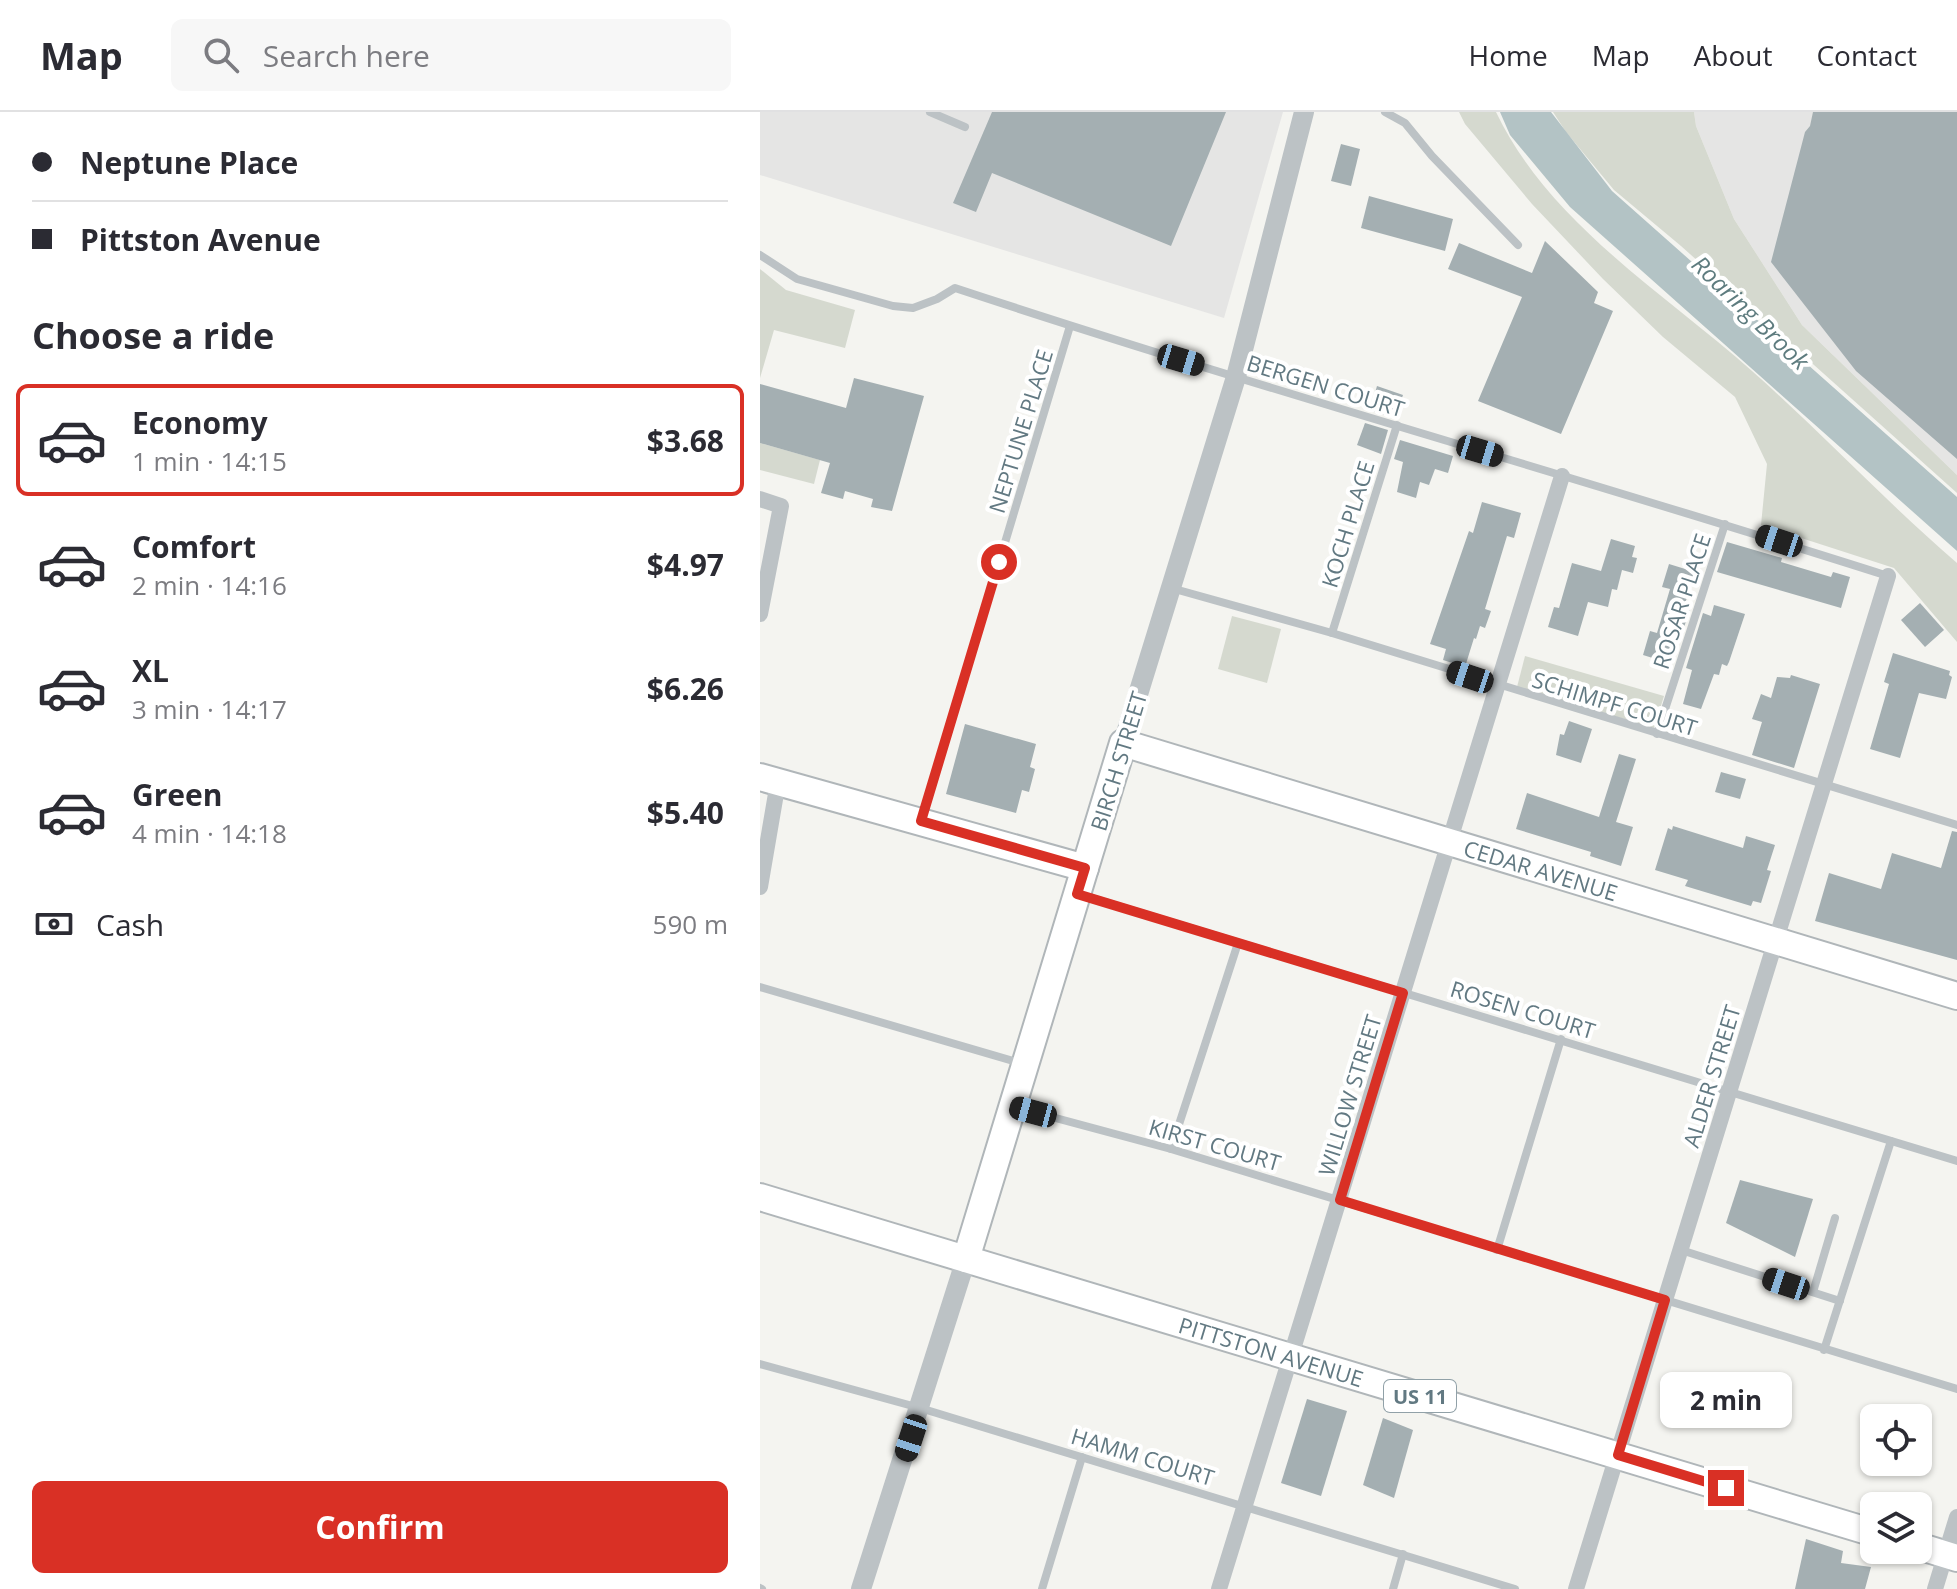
<!DOCTYPE html>
<meta charset="utf-8">
<style>
body{margin:0;font-family:"Open Sans",sans-serif;background:#f7f7f7;color:#2b2b33;height:100vh;display:flex;flex-direction:column;font-size:30px;white-space:nowrap}
*{box-sizing:border-box;margin:0}
p{font-size:26px;color:#7c7c81}
.icon{flex:none;width:44px;height:44px;fill:none;stroke:currentColor;stroke-width:2;stroke-linecap:round;stroke-linejoin:round}
.map{position:relative;flex:1;overflow:hidden}
.drawer{display:flex;flex-direction:column;background:#fff;width:760px}
.drawer>*{flex:none}
.hud{display:grid;align-content:center;height:176px;padding:0 32px;background:#fff}
.buttons{position:absolute;left:1100px;top:1292px;display:grid;gap:16px}
.buttons a{display:grid;place-items:center;width:72px;height:72px;border-radius:12px;background:#fff;box-shadow:0 2px 6px #0004;font-size:40px}
.end{position:absolute;width:36px;height:36px;margin:-18px;border:10px solid #d93025;background:#fff;box-shadow:0 0 0 4px #fff}
.from{border-radius:50%}
.bubble{position:absolute;height:56px;border-radius:12px;background:#fff;box-shadow:0 2px 6px #0004;font-size:26px;font-weight:700;line-height:56px;text-align:center}
.car{position:absolute;width:24px;height:48px;margin:-24px -12px;border-radius:10px;box-shadow:0 0 6px 2px #0007;background:linear-gradient(#222 24%,#8ab4d8 0 40%,#222 0 76%,#8ab4d8 0 86%,#222 0)}
.hud b{display:flex;align-items:center;gap:28px;height:76px;font-size:30px}
.hud b+b{border-top:2px solid #e1e1e2}
.hud i{width:20px;height:20px;background:#2b2b33}
ul{padding:0;list-style:none}
li{display:flex;align-items:center;gap:24px;height:112px;margin:0 16px 12px;padding:0 16px;border:4px solid transparent;border-radius:12px}
li div{flex:1}
li b{display:block;font-size:30px}
li em{font-style:normal;font-weight:700}
li.current{border-color:#d93025}
li>.icon{width:72px;height:72px;stroke-width:1.5}
h2{padding:0 32px;font-size:36px;line-height:96px}
.pay{display:flex;align-items:center;gap:20px;height:88px;padding:0 32px;font-size:30px}
.pay p{margin-inline-start:auto}
.cta{display:flex;gap:16px;margin-top:auto;padding:16px 32px}
.cta a{flex:1;height:92px;border-radius:12px;background:#d93025;color:#fff;font-size:32px;font-weight:700;line-height:92px;text-align:center}
header{display:flex;align-items:center;gap:48px;box-sizing:border-box;height:112px;padding:0 40px;background:#fff;border-bottom:2px solid #e1e1e2}
header strong{font-size:38px}
nav{display:flex;gap:44px;margin-inline-start:auto;font-size:28px}
.search{width:560px;height:72px;background:#f7f7f7;display:flex;align-items:center;gap:20px;box-sizing:border-box;padding:0 28px;border-radius:12px;color:#7c7c81;font-size:30px}
main{display:flex;flex:1;min-height:0}
.map>svg:first-child{display:block}
.built{fill:#e5e5e4}
.green{fill:#d5d9cf}
.water{fill:#b3c3c5}
.building{fill:#a4afb2}
.lines{fill:none;stroke-linecap:round;stroke-linejoin:round}
.primary-casing{stroke:#b0b6b9;stroke-width:30}
.service{stroke:#bcc2c5;stroke-width:8}
.minor{stroke:#bcc2c5;stroke-width:16}
.tertiary{stroke:#bcc2c5;stroke-width:20}
.primary{stroke:#fff;stroke-width:26}
.route{stroke:#d93025;stroke-width:10}
.labels{text-anchor:middle;dominant-baseline:central;stroke-width:8;stroke-linejoin:round;paint-order:stroke}
.shield{fill:#fff;stroke:#91a1a8;stroke-width:2}
.shield-label{font-size:20px;font-weight:bold;fill:#627982}
.street-label{font-size:22px;fill:#627982;stroke:#fff}
.water-label{font-size:24px;font-style:italic;fill:#5e7c7f;stroke:#fff}
</style>
<header>
<strong>Map</strong>
<div class="search"><svg class="icon" aria-label="search" viewBox="0 0 24 24"><circle cx="10" cy="10" r="6"/><path d="M15 15l6 6"/></svg>Search here</div>
<nav><a>Home</a><a>Map</a><a>About</a><a>Contact</a></nav>
</header>
<main>
<section class="drawer">
<div class="hud">
<b><i class="from"></i>Neptune Place</b>
<b><i></i>Pittston Avenue</b>
</div>
<h2>Choose a ride</h2>
<ul>
<li class="current"><svg class="icon" aria-label="car" viewBox="0 0 24 24"><path d="M5 17H2v-5l4-1 3-4h7l3 4 3 1v5h-3M9 17h6M6 11h13"/><circle cx="7" cy="17" r="2"/><circle cx="17" cy="17" r="2"/></svg><div><b>Economy</b><p>1 min · 14:15</p></div><em>$3.68</em></li>
<li><svg class="icon" aria-label="car" viewBox="0 0 24 24"><path d="M5 17H2v-5l4-1 3-4h7l3 4 3 1v5h-3M9 17h6M6 11h13"/><circle cx="7" cy="17" r="2"/><circle cx="17" cy="17" r="2"/></svg><div><b>Comfort</b><p>2 min · 14:16</p></div><em>$4.97</em></li>
<li><svg class="icon" aria-label="car" viewBox="0 0 24 24"><path d="M5 17H2v-5l4-1 3-4h7l3 4 3 1v5h-3M9 17h6M6 11h13"/><circle cx="7" cy="17" r="2"/><circle cx="17" cy="17" r="2"/></svg><div><b>XL</b><p>3 min · 14:17</p></div><em>$6.26</em></li>
<li><svg class="icon" aria-label="car" viewBox="0 0 24 24"><path d="M5 17H2v-5l4-1 3-4h7l3 4 3 1v5h-3M9 17h6M6 11h13"/><circle cx="7" cy="17" r="2"/><circle cx="17" cy="17" r="2"/></svg><div><b>Green</b><p>4 min · 14:18</p></div><em>$5.40</em></li>
</ul>
<div class="pay"><svg class="icon" aria-label="cash" viewBox="0 0 24 24"><path d="M3 7h18v10H3z"/><circle cx="12" cy="12" r="2"/></svg>Cash<p>590 m</p></div>
<div class="cta"><a>Confirm</a></div>
</section>
<div class="map">
<svg width="1197" height="1477" viewBox="0 0 1197 1477">
<rect width="100%" height="100%" fill="#f4f4f0"/>
<g class="built">
<path d="M 0,0 L 523,0 L 464,206 L 0,63 Z"/>
<path d="M 934,0 L 1197,0 L 1197,363 L 1042,213 L 974,107 L 936,14 Z"/>
</g>
<g class="green">
<path d="M 699,0 L 736,0 C 789,111 903,180 992,259 C 1062,321 1126,390 1197,451 L 1197,530 L 1134,456 L 1001,413 L 1007,352 L 975,285 L 903,225 L 843,167 L 772,92 L 705,12 Z"/>
<path d="M 793,0 L 934,0 L 936,14 L 974,107 L 1042,213 L 1197,363 L 1197,381 L 921,134 L 854,78 L 806,20 Z"/>
<path d="M 0,157 L 26,178 L 95,198 L 85,236 L 14,218 L 0,266 Z"/>
<path d="M 0,331 L 60,348 L 54,372 L 0,358 Z"/>
<path d="M 472,504 L 521,517 L 507,571 L 458,557 Z"/>
<path d="M 765,544 L 904,584 L 894,616 L 757,575 Z"/>
</g>
<path class="water" d="M 740,0 L 791,0 L 852,79 L 1197,385 L 1197,439 L 810,95 L 750,23 Z"/>
<g class="building">
<path d="M 232,0 L 466,0 L 411,134 L 232,61 L 216,100 L 193,91 Z"/>
<path d="M 1053,0 L 1197,0 L 1197,347 L 1096,259 L 1011,150 L 1045,20 L 1050,14 Z"/>
<path d="M 581,32 L 600,37 L 591,74 L 571,69 Z"/>
<path d="M 609,84 L 693,107 L 685,139 L 601,116 Z"/>
<path d="M 785,129 L 838,180 L 834,191 L 853,199 L 801,322 L 718,289 L 762,185 L 688,157 L 699,131 L 772,161 Z"/>
<path d="M 94,266 L 164,284 L 132,399 L 111,395 L 113,387 L 85,379 L 83,387 L 61,381 L 70,351 L 0,331 L 0,272 L 86,296 Z"/>
<path d="M 617,274 L 643,283 L 635,306 L 610,298 Z"/>
<path d="M 605,311 L 628,318 L 621,342 L 597,333 Z"/>
<path d="M 640,328 L 693,344 L 688,361 L 675,357 L 669,373 L 660,370 L 656,386 L 637,380 L 643,350 L 634,347 Z"/>
<path d="M 722,390 L 761,401 L 754,426 L 747,424 L 725,497 L 731,499 L 725,516 L 720,514 L 716,527 L 714,526 L 705,555 L 683,548 L 686,537 L 670,532 L 709,419 L 713,421 Z"/>
<path d="M 851,427 L 875,434 L 872,445 L 877,446 L 873,461 L 862,458 L 857,478 L 852,477 L 848,495 L 828,490 L 818,524 L 788,515 L 794,495 L 799,496 L 812,451 L 841,459 Z"/>
<path d="M 967,430 L 1022,446 L 1021,450 L 1071,465 L 1073,460 L 1090,465 L 1081,496 L 957,460 Z"/>
<path d="M 909,452 L 935,460 L 924,495 L 930,497 L 912,552 L 883,543 L 890,519 L 897,521 L 910,477 L 902,475 Z"/>
<path d="M 1160,491 L 1184,518 L 1165,535 L 1141,508 Z"/>
<path d="M 954,493 L 985,502 L 969,550 L 967,554 L 962,552 L 959,563 L 954,562 L 941,597 L 923,592 L 932,558 L 926,556 L 943,501 L 951,504 Z"/>
<path d="M 1133,541 L 1190,559 L 1189,563 L 1192,565 L 1186,587 L 1159,581 L 1140,646 L 1110,637 L 1129,572 L 1124,570 Z"/>
<path d="M 1031,563 L 1060,572 L 1034,656 L 992,643 L 1002,610 L 992,607 L 1001,582 L 1011,586 L 1017,565 L 1030,566 Z"/>
<path d="M 809,609 L 832,617 L 821,651 L 796,643 L 800,622 L 804,623 Z"/>
<path d="M 205,612 L 276,632 L 270,655 L 275,657 L 269,680 L 262,678 L 256,701 L 186,682 Z"/>
<path d="M 859,642 L 876,647 L 856,710 L 873,715 L 861,754 L 830,744 L 831,740 L 756,717 L 767,681 L 839,705 Z"/>
<path d="M 961,660 L 986,667 L 980,687 L 955,680 Z"/>
<path d="M 913,714 L 983,736 L 986,724 L 1015,733 L 1007,758 L 1011,759 L 1001,791 L 993,789 L 991,794 L 925,774 L 928,768 L 895,758 L 908,716 L 912,718 Z"/>
<path d="M 1192,719 L 1197,720 L 1197,848 L 1055,809 L 1069,761 L 1121,777 L 1132,741 L 1181,756 Z"/>
<path d="M 980,1068 L 1053,1087 L 1035,1145 L 966,1111 Z"/>
<path d="M 547,1287 L 587,1299 L 561,1384 L 521,1371 Z"/>
<path d="M 623,1306 L 653,1318 L 634,1386 L 603,1373 Z"/>
<path d="M 1046,1427 L 1083,1439 L 1081,1451 L 1111,1455 L 1105,1477 L 1035,1477 Z"/>
</g>
<g class="lines">
<g class="primary-casing">
<g id="primary">
<path d="M 0,665 L 325,756"/>
<path id="s1" d="M 0,1085 L 1114,1421"/>
<path id="s2" d="M 206,1147 L 363,631 L 1197,884"/>
<path d="M 1158,1434 L 1197,1446"/>
</g>
</g>
<g class="service">
<path d="M 170,0 L 205,15"/>
<path d="M 625,0 L 645,11 L 672,44 L 758,133"/>
<path d="M 0,143 L 37,167 L 133,194 L 153,196 L 177,187 L 195,176 C 504,278 818,365 1128,464"/>
<path d="M 411,476 L 572,521 L 1197,713"/>
<path d="M 572,521 L 637,313"/>
<path d="M 897,622 L 965,412"/>
<path d="M 162,707 L 310,214"/>
<path d="M 322,783 L 1197,1049"/>
<path d="M 0,875 L 260,951"/>
<path d="M 255,995 L 411,1037 L 1197,1277"/>
<path d="M 411,1037 L 478,831"/>
<path d="M 737,1138 L 801,927"/>
<path d="M 921,1138 L 1080,1189"/>
<path d="M 1053,1180 L 1075,1106"/>
<path d="M 1064,1238 L 1131,1029"/>
<path d="M 0,1252 L 160,1296 L 755,1477"/>
<path d="M 0,1476 L 2,1477"/>
<path d="M 282,1477 L 322,1345"/>
<path d="M 633,1477 L 643,1442"/>
</g>
<g class="minor">
<path d="M 0,387 L 21,394 L 0,502"/>
<path d="M 0,775 L 18,670"/>
<path d="M 459,1477 L 802,364"/>
<path d="M 816,1477 L 1128,464"/>
<path d="M 1175,1477 L 1197,1405"/>
</g>
<g class="tertiary">
<path d="M 363,631 L 476,265 L 544,0"/>
<path d="M 101,1477 L 206,1147"/>
</g>
<use href="#primary" class="primary"/>
</g>
<g class="lines">
<path class="route" d="M 239,450 L 161,709 L 325,756 L 317,782 L 643,881 L 580,1088 L 905,1188 L 858,1343 L 966,1376"/>
</g>
<g class="labels">
<rect class="shield" x="624" y="1268" width="72" height="32" rx="6"/>
<g class="shield-label">
<text x="660" y="1284">US 11</text>
</g>
<g class="street-label">
<text transform="translate(566 273) rotate(17)">BERGEN COURT</text>
<text transform="translate(260 319) rotate(-73)">NEPTUNE PLACE</text>
<text transform="translate(587 412) rotate(-73)">KOCH PLACE</text>
<text transform="translate(921 489) rotate(-72)">ROSAR PLACE</text>
<text transform="translate(855 591) rotate(17)">SCHIMPF COURT</text>
<text transform="translate(358 649) rotate(-73)">BIRCH STREET</text>
<text stroke="none"><textPath href="#s2" startOffset="976">CEDAR AVENUE</textPath></text>
<text transform="translate(763 897) rotate(17)">ROSEN COURT</text>
<text transform="translate(951 964) rotate(-73)">ALDER STREET</text>
<text transform="translate(589 983) rotate(-73)">WILLOW STREET</text>
<text transform="translate(455 1032) rotate(16)">KIRST COURT</text>
<text stroke="none"><textPath href="#s1" startOffset="534">PITTSTON AVENUE</textPath></text>
<text transform="translate(383 1344) rotate(17)">HAMM COURT</text>
</g>
<g class="water-label">
<text transform="translate(991 200) rotate(44)">Roaring Brook</text>
</g>
</g>
</svg>
<div class="buttons">
<a><svg class="icon" aria-label="locate" viewBox="0 0 24 24"><circle cx="12" cy="12" r="6"/><path d="M12 2v4M12 18v4M2 12h4M18 12h4"/></svg></a>
<a><svg class="icon" aria-label="layers" viewBox="0 0 24 24"><path d="M12 4l9 5-9 5-9-5zM3 14l9 5 9-5"/></svg></a>
</div>
<i class="end from" style="left:239px;top:450px"></i>
<i class="end" style="left:966px;top:1376px"></i>
<div class="bubble" style="left:900px;top:1260px;width:132px">2 min</div>
<i class="car" style="left:421px;top:248px;rotate:107deg"></i>
<i class="car" style="left:720px;top:339px;rotate:107deg"></i>
<i class="car" style="left:1019px;top:429px;rotate:288deg"></i>
<i class="car" style="left:710px;top:565px;rotate:288deg"></i>
<i class="car" style="left:273px;top:1000px;rotate:285deg"></i>
<i class="car" style="left:1026px;top:1172px;rotate:288deg"></i>
<i class="car" style="left:151px;top:1326px;rotate:198deg"></i>
</div>
</main>
